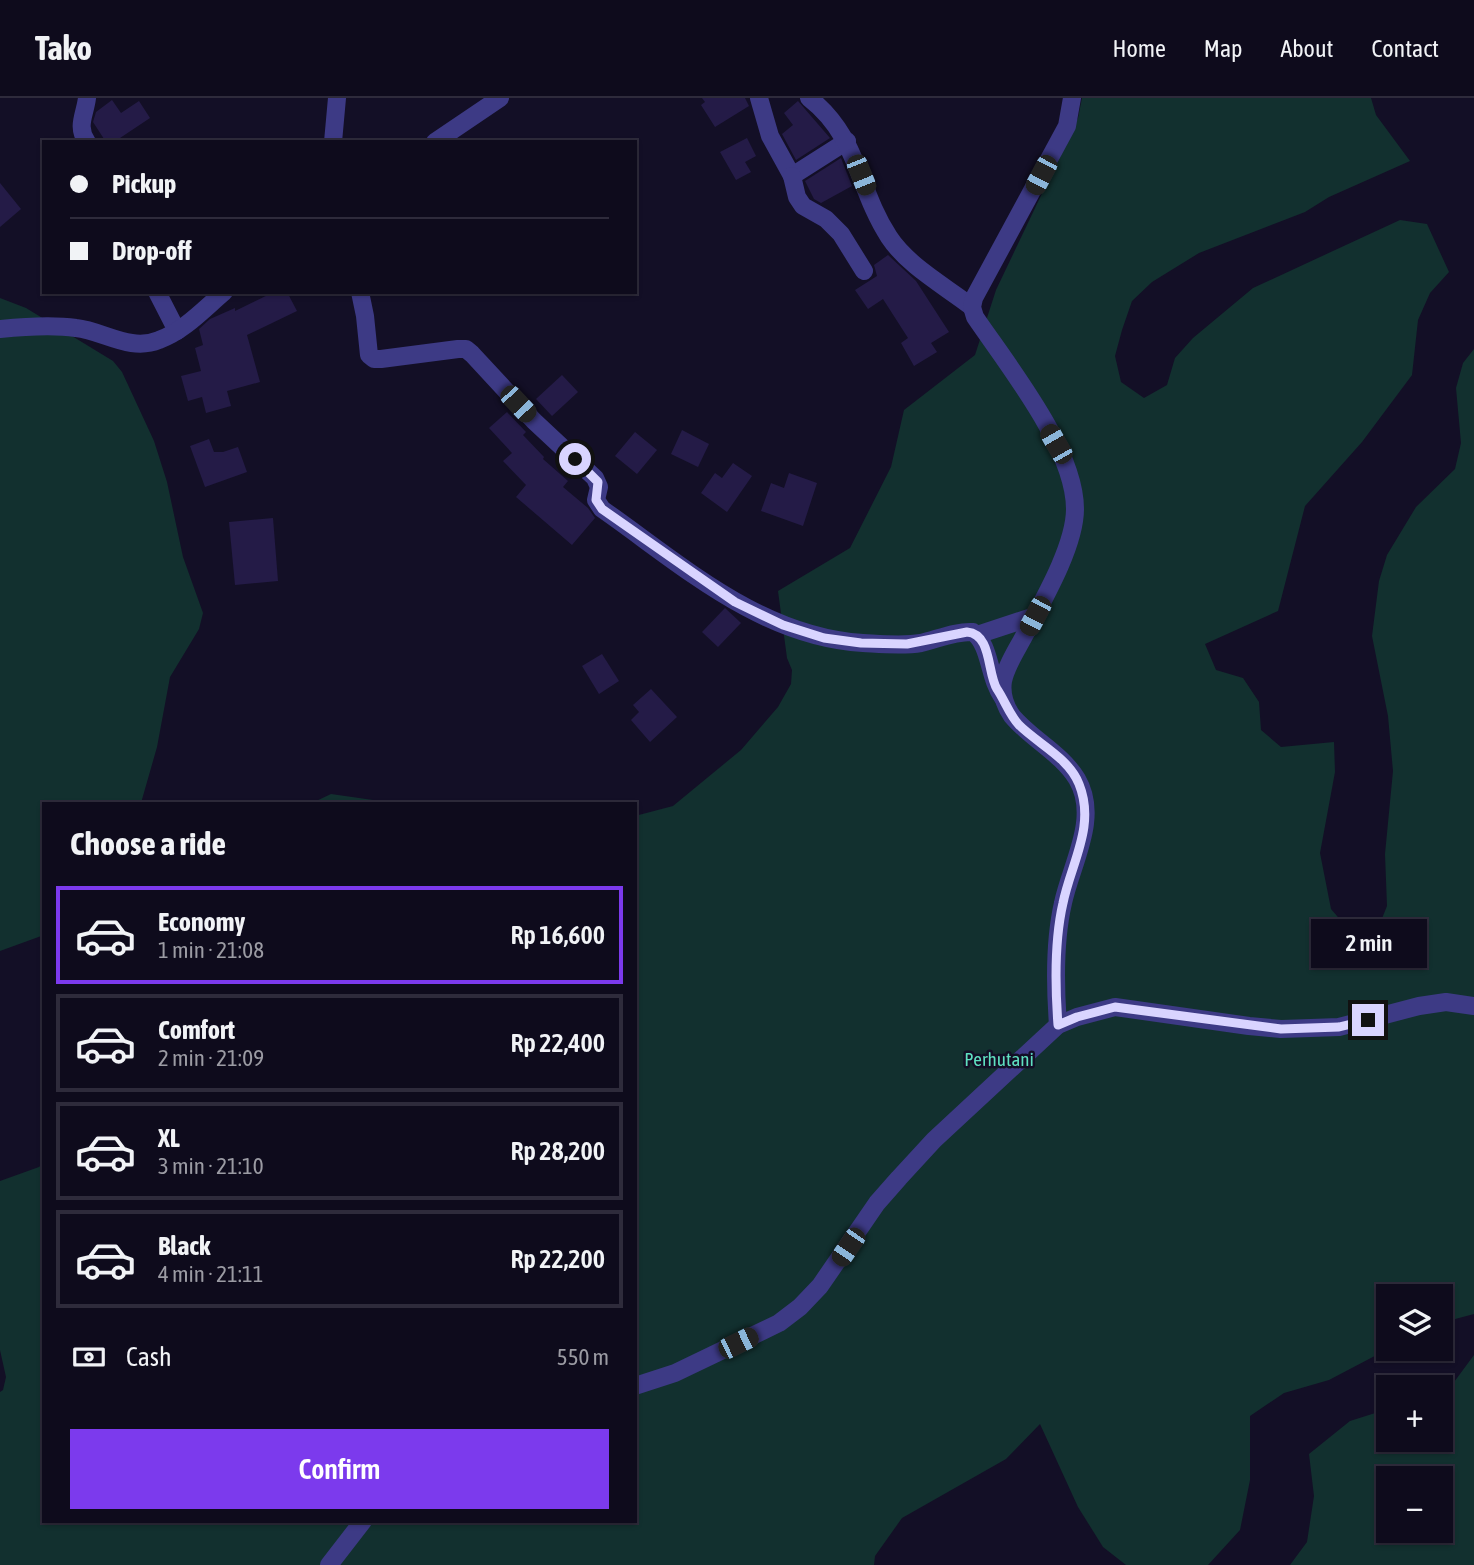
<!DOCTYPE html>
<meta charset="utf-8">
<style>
body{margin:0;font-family:"Asap Condensed",sans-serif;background:#171425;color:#f1f3f6;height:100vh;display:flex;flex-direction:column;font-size:26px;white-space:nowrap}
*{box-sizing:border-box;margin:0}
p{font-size:23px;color:#9b9ba3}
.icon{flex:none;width:38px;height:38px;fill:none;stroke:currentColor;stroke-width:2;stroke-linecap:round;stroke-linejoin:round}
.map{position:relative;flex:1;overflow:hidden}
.sheet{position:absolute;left:42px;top:704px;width:595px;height:721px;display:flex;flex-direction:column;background:#0e0b1c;border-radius:0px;box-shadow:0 2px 5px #0004,0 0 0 2px #2e2b3b}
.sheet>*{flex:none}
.guide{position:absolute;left:42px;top:42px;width:595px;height:154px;border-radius:0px;box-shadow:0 2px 5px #0004,0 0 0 2px #2e2b3b;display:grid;align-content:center;height:154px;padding:0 28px;background:#0e0b1c}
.tools{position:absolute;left:1376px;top:1186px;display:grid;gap:14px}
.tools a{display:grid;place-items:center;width:77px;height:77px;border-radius:0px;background:#0e0b1c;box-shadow:0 2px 5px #0004,0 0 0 2px #2e2b3b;font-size:35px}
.end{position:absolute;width:32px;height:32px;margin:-16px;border:9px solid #d9d4ff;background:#111;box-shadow:0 0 0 4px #111}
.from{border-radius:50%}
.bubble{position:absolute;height:49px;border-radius:0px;background:#0e0b1c;box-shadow:0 2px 5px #0004,0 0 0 2px #2e2b3b;font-size:23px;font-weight:600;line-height:49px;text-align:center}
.car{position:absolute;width:21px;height:42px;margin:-21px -10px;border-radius:9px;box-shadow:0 0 5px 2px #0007;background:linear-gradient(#222 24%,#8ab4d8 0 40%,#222 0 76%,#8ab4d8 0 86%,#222 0)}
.guide b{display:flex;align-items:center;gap:24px;height:66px;font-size:26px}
.guide b+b{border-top:2px solid #2e2b3b}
.guide i{width:18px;height:18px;background:#f1f3f6}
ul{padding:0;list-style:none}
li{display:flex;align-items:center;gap:21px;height:98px;margin:0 14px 10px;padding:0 14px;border:4px solid #2e2b3b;border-radius:0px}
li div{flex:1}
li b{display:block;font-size:26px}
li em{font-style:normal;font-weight:600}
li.selected{border-color:#7c3aed}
li>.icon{width:63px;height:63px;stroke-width:1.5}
h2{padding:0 28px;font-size:32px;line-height:84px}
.pay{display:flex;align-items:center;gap:18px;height:77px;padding:0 28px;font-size:26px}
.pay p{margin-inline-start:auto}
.action{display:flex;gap:14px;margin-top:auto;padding:14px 28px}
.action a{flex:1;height:80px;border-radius:0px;background:#7c3aed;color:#fff;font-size:28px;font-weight:600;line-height:80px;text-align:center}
header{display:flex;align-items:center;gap:42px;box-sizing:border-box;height:98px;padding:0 35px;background:#0e0b1c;border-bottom:2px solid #2e2b3b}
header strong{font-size:33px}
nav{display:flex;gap:38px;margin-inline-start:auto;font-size:24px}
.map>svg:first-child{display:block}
.green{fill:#12302f;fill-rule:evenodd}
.building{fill:#241b47}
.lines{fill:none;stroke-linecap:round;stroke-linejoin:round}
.minor{stroke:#3d3a85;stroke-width:18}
.route{stroke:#d9d4ff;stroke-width:9}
.labels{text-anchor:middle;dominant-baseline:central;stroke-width:5;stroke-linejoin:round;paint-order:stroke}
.park-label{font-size:19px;fill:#5fe0c0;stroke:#130f26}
</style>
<header>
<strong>Tako</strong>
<nav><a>Home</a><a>Map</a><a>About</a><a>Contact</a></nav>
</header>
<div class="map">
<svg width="1474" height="1467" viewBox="0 0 1474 1467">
<rect width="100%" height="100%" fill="#130f26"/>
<g class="green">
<path d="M 1082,0 L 1371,0 L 1376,17 L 1410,63 L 1329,99 L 1305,114 L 1199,155 L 1152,184 L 1132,203 L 1122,232 L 1115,258 L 1121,284 L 1144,300 L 1167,287 L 1175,260 L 1193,240 L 1253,190 L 1400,122 L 1427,126 L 1449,174 L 1430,195 L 1418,222 L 1412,277 L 1362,344 L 1305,408 L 1278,513 L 1205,546 L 1216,572 L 1243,580 L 1259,604 L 1261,632 L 1281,649 L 1334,644 L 1335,674 L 1320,755 L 1331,811 L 1349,832 L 1377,833 L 1387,808 L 1385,756 L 1393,673 L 1388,618 L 1372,538 L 1379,483 L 1387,457 L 1416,409 L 1455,371 L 1461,345 L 1456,290 L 1463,265 L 1474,251 L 1474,1216 L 1440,1225 L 1440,1199 L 1388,1199 L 1388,1251 L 1329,1282 L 1284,1295 L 1250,1318 L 1250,1382 L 1240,1432 L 1208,1467 L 1126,1467 L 1103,1449 L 1078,1409 L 1040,1326 L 1006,1361 L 902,1420 L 875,1458 L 874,1467 L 0,1467 L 0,1294 L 3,1292 L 6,1279 L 0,1252 L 0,1083 L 39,1069 L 44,1064 L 44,1423 L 635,1423 L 635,718 L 673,708 L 741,652 L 778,609 L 791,586 L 792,572 L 787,560 L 778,493 L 850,450 L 891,369 L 904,312 L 975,257 L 996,192 L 1078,20 Z"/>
<path d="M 0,200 L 26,210 L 113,263 L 122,274 L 154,343 L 167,384 L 183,459 L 203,515 L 199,531 L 170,579 L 157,649 L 141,705 L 44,705 L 44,837 L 0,853 Z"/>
<path d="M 331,696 L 373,702 L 375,705 L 312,705 Z"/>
<path d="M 1474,1257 L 1474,1467 L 1290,1467 L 1307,1444 L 1314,1398 L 1309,1356 L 1350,1323 L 1388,1311 L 1388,1342 L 1440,1342 L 1440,1297 L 1446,1295 ZM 1388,1381 L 1440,1381 L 1440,1433 L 1388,1433 Z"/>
</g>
<g class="building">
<path d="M 702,0 L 745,0 L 749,8 L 715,29 L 701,7 L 705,4 Z"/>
<path d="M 112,2 L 121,15 L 139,3 L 150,20 L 114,44 L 106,44 L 93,24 L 96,14 Z"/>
<path d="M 798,3 L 830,40 L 796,62 L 782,36 L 793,27 L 784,15 Z"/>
<path d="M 747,40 L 756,58 L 745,64 L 751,74 L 736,82 L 720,54 Z"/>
<path d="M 841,60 L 852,88 L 821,105 L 814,101 L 805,83 Z"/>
<path d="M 0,85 L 21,111 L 0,129 Z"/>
<path d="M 888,157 L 916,183 L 949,234 L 931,245 L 937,254 L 914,268 L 901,245 L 908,240 L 883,201 L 868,211 L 855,192 L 877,178 L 874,167 Z"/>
<path d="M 274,194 L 287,194 L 297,213 L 247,237 L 260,284 L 227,293 L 231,308 L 206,315 L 202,299 L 188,303 L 181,278 L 201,273 L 195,250 L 203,247 L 199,231 L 210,221 L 235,210 L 235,213 Z"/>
<path d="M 562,277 L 578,294 L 552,318 L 536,301 Z"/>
<path d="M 507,314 L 526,334 L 523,337 L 544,359 L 543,361 L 568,383 L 563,389 L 588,410 L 595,420 L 572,447 L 516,399 L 526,387 L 503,363 L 512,355 L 489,330 Z"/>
<path d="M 682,332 L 709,346 L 698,369 L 671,356 Z"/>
<path d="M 635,334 L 657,352 L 637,376 L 615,358 Z"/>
<path d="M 209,341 L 214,354 L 223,354 L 238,349 L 247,374 L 205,389 L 190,348 Z"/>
<path d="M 733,365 L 752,378 L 727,414 L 701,395 L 715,375 L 722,380 Z"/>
<path d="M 789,375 L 817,385 L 803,428 L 761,413 L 771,385 L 784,390 Z"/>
<path d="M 273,420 L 278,483 L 235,487 L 229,424 Z"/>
<path d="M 725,510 L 741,525 L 718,549 L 702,534 Z"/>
<path d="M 602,556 L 619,583 L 599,596 L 582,568 Z"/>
<path d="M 651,591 L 677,619 L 650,644 L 631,622 L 639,614 L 633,607 Z"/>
</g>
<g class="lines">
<g class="minor">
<path d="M 759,0 L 770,38 L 792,78 L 847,43"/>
<path d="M 809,0 C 859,39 857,90 889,139 C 908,168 945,188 972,209"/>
<path d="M 87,44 C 76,28 85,17 87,0"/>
<path d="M 333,44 L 337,0"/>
<path d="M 435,44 L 500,0"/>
<path d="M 792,78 L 797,99 L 803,108 L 826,121 L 841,136 L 864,173"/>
<path d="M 157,194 L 177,233"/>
<path d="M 360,194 L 365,218 L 369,257 L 374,261 L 381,261 L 458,251 L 466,251 L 472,256 L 534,323 L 595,380 L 599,389 L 596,402 L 602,411 C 682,467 761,539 863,545 C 882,546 903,548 921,545 C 938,541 956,533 973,534 C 991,548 988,579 1003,600"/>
<path d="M 0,231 C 20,229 55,227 76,230 C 104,233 130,254 159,242 C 184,233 204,211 224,194"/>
<path d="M 977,537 L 1035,518"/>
<path d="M 1058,927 C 1055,887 1054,844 1063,805 C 1071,766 1100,720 1077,681 C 1061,655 1031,641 1012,618 C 1005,608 1001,596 1003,583 C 1006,568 1016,553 1023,540 C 1041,506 1075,449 1075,411 C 1075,351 1009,269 975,219 L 972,209 L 974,200 L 1067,28 L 1072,0"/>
<path d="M 635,1288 L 675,1275 L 779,1225 L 800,1209 L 820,1188 L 877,1105 L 899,1080 L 934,1042 L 1058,927 L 1077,919 L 1115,909 L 1249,928 L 1281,931 L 1311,930 L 1339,929 L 1419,908 L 1446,904 L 1474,908"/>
<path d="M 329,1467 L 363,1423"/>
</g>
</g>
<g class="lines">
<path class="route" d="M 575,361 L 598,384 L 596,402 L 602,411 L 735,504 L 783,527 L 824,540 L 861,545 L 907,546 L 967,534 C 992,536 987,575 997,591 C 1005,603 1009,616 1019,627 C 1038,646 1069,660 1079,686 C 1096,728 1071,765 1063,805 C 1054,844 1055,887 1058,927 L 1077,919 L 1115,909 L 1281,931 L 1339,929 L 1368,922"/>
</g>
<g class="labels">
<g class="park-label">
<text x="999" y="961">Perhutani</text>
</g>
</g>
</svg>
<div class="tools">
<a><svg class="icon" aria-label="layers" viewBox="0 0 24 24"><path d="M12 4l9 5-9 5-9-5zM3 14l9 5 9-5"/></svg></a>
<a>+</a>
<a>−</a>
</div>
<i class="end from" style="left:575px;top:361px"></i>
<i class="end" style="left:1368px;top:922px"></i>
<div class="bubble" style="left:1311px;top:821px;width:116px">2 min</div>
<i class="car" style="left:861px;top:77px;rotate:158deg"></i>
<i class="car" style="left:1041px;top:77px;rotate:208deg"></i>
<i class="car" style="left:518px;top:306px;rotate:137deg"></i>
<i class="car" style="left:1056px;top:346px;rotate:330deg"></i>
<i class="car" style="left:1035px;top:518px;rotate:208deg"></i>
<i class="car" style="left:848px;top:1149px;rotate:214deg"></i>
<i class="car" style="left:738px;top:1245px;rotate:64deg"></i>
<div class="guide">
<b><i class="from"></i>Pickup</b>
<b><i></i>Drop-off</b>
</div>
<section class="sheet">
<h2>Choose a ride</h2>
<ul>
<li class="selected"><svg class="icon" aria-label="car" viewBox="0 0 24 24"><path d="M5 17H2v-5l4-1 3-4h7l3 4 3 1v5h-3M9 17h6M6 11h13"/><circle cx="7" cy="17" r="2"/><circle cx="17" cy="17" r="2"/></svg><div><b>Economy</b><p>1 min · 21:08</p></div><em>Rp 16,600</em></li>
<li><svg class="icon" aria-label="car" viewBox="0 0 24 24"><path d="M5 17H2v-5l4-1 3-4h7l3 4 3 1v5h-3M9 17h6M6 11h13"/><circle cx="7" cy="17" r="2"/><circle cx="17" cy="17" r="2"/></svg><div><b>Comfort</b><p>2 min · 21:09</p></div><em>Rp 22,400</em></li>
<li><svg class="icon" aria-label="car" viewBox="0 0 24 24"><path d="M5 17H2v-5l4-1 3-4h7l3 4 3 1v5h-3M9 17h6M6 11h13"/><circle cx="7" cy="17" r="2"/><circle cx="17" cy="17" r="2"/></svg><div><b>XL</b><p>3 min · 21:10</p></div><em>Rp 28,200</em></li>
<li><svg class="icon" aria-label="car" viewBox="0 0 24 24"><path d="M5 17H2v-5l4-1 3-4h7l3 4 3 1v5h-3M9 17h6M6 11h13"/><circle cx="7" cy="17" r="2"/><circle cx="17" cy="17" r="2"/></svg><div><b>Black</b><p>4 min · 21:11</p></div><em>Rp 22,200</em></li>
</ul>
<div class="pay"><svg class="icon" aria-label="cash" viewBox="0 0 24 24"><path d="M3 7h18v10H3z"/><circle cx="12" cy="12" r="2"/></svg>Cash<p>550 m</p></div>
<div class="action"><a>Confirm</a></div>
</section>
</div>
